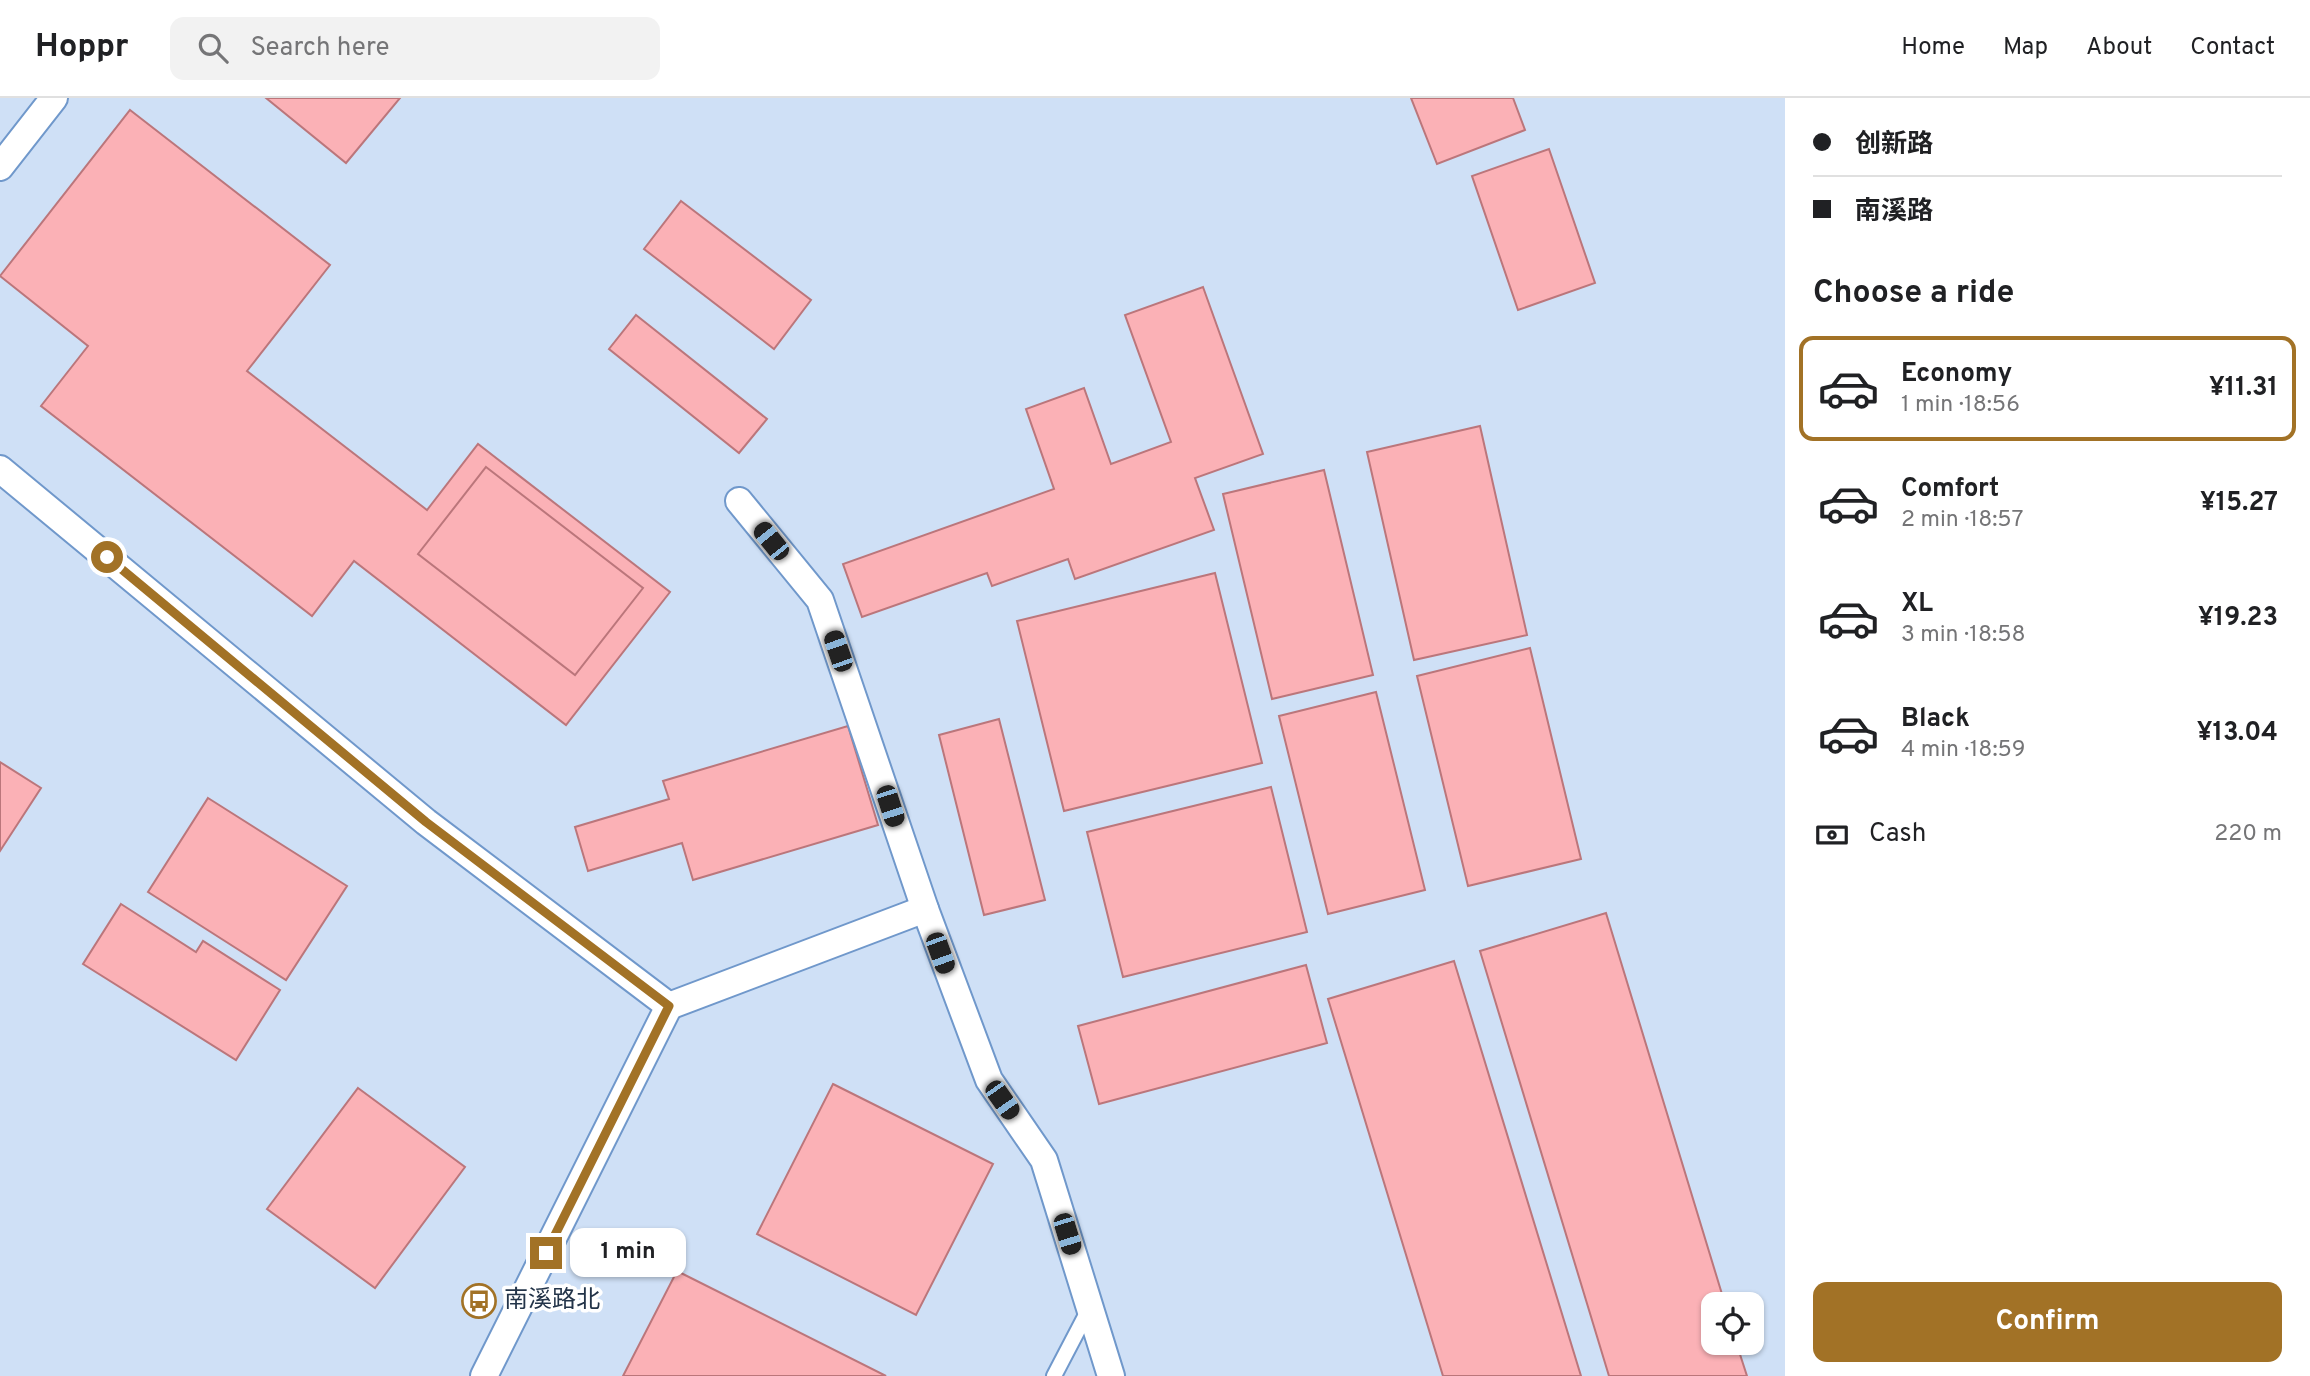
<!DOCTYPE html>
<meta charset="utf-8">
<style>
body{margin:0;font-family:Overpass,"Noto Sans SC",sans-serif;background:#f2f2f2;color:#202124;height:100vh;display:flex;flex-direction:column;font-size:26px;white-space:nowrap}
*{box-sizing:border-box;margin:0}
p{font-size:23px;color:#757577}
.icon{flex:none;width:38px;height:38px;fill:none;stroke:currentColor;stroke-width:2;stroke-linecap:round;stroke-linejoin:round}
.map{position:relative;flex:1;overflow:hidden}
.sheet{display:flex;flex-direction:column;background:#fff;width:525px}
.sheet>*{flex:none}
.banner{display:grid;align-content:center;height:154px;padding:0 28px;background:#fff}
.fabs{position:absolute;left:1701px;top:1194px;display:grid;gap:14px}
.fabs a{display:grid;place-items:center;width:63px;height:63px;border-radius:14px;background:#fff;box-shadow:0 2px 5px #0004;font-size:35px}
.end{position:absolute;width:32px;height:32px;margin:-16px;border:9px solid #a27226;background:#fff;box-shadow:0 0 0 4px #fff}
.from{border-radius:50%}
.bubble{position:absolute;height:49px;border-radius:14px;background:#fff;box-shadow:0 2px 5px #0004;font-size:23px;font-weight:700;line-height:49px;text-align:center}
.car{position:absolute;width:21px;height:42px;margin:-21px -10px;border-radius:9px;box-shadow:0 0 5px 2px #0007;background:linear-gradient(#222 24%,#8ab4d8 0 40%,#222 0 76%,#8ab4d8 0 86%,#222 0)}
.banner b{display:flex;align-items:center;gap:24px;height:66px;font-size:26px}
.banner b+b{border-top:2px solid #e0e0e0}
.banner i{width:18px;height:18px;background:#202124}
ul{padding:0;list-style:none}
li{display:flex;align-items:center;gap:21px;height:105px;margin:0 14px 10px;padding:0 14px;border:4px solid transparent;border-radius:14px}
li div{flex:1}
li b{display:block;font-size:26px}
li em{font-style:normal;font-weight:700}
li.selected{border-color:#a27226}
li>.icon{width:63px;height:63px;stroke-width:1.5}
h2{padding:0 28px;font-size:32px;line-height:84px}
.pay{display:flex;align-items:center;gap:18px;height:77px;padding:0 28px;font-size:26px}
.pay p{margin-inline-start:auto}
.cta{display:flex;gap:14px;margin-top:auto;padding:14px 28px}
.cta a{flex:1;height:80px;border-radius:14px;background:#a27226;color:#fff;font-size:28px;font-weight:700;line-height:80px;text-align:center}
header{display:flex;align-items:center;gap:42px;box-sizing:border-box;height:98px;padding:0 35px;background:#fff;border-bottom:2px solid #e0e0e0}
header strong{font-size:33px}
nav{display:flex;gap:38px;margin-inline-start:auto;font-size:24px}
.search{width:490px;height:63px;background:#f2f2f2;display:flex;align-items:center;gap:18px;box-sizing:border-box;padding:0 24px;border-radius:14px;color:#757577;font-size:26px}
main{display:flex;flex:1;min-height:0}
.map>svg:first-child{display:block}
.building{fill:#fbb1b6;stroke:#bb767b;stroke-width:2}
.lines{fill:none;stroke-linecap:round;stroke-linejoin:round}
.service-casing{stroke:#7098cb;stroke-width:18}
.minor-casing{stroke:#7098cb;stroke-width:30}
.service{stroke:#fff;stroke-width:14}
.minor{stroke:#fff;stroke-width:26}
.route{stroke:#a27226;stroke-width:9}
.labels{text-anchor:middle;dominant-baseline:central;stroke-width:7;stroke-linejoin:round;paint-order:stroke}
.poi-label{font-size:24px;fill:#233449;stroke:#fff;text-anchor:start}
</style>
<header>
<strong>Hoppr</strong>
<div class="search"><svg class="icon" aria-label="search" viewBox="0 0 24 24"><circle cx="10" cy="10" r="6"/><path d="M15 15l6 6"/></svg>Search here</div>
<nav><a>Home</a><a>Map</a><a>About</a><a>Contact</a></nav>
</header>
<main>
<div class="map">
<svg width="1785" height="1278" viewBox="0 0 1785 1278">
<rect width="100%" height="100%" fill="#cfe0f6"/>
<g class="building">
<path d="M 266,0 L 400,0 L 346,65 Z"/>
<path d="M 1411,0 L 1513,0 L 1525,32 L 1437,66 Z"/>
<path d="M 130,12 L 330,167 L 247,273 L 427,412 L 478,346 L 670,494 L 566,627 L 354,463 L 312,518 L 41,308 L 88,248 L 0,178 Z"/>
<path d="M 1549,51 L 1595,185 L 1518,212 L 1472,78 Z"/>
<path d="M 681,103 L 811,202 L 774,251 L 644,151 Z"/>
<path d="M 1203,189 L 1263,356 L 1195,380 L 1214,432 L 1075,481 L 1068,461 L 992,488 L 987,475 L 862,519 L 843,466 L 1054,391 L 1026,311 L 1084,290 L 1111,366 L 1171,344 L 1125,217 Z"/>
<path d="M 636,217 L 767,321 L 739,355 L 609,251 Z"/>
<path d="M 1480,328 L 1527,537 L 1414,562 L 1367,354 Z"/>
<path d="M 486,369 L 643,490 L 575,577 L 418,456 Z"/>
<path d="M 1324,372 L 1373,577 L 1272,601 L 1223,396 Z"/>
<path d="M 1215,475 L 1262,665 L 1064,713 L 1017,523 Z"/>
<path d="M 1530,550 L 1581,761 L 1468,788 L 1417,578 Z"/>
<path d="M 1376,594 L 1425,792 L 1328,816 L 1279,618 Z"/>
<path d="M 999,621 L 1045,802 L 984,817 L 939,637 Z"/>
<path d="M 848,628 L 878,727 L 693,782 L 682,745 L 588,773 L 575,729 L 669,701 L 663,683 Z"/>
<path d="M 0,664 L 41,690 L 0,753 Z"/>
<path d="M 1271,689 L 1307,834 L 1123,879 L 1087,734 Z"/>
<path d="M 208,700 L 347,788 L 286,882 L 148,794 Z"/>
<path d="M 121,806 L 196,854 L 203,843 L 280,892 L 236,962 L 83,866 Z"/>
<path d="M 1606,815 L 1725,1206 L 1713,1206 L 1713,1244 L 1736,1244 L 1747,1278 L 1609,1278 L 1480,853 Z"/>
<path d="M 1454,863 L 1581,1278 L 1443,1278 L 1328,901 Z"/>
<path d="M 1306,867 L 1327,945 L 1099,1006 L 1078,928 Z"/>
<path d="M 833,986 L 993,1066 L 916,1217 L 757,1136 Z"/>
<path d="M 358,990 L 465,1069 L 375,1190 L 267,1111 Z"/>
<path d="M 677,1173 L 886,1278 L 623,1278 Z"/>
</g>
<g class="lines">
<g class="service-casing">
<path id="service" d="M 1054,1278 L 1089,1211"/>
</g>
<g class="minor-casing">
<g id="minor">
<path d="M 0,69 L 54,0"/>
<path d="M 0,371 L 426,724 L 669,908"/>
<path d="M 739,403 L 820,502 L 925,811 L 989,982 L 1044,1062 L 1111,1278"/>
<path d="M 669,908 L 925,811"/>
<path d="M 484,1278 L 669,908"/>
</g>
</g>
<use href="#service" class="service"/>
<use href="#minor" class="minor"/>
</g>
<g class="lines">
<path class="route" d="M 107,459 L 426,724 L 669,908 L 546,1155"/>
</g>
<defs>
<g id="bus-ring" transform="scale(1.75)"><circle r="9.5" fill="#fff" stroke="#a27226" stroke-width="1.5"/><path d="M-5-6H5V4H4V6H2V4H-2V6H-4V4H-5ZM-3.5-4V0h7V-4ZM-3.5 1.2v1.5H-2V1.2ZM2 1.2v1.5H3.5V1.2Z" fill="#a27226"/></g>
</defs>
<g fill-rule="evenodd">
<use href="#bus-ring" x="479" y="1203"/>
</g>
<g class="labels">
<g class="poi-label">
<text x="504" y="1203">南溪路北</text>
</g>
</g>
</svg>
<div class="fabs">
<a><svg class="icon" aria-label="locate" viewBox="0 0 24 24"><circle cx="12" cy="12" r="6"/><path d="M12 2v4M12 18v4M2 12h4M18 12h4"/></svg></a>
</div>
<i class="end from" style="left:107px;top:459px"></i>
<i class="end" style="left:546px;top:1155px"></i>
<div class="bubble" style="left:570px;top:1130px;width:116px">1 min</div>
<i class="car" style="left:771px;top:443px;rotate:321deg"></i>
<i class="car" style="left:838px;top:553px;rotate:341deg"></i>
<i class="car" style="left:890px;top:708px;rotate:162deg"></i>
<i class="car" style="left:940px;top:855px;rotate:160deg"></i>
<i class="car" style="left:1002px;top:1002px;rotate:145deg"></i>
<i class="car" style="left:1067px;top:1136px;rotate:163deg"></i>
</div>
<section class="sheet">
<div class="banner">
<b><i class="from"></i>创新路</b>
<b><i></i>南溪路</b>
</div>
<h2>Choose a ride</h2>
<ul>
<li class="selected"><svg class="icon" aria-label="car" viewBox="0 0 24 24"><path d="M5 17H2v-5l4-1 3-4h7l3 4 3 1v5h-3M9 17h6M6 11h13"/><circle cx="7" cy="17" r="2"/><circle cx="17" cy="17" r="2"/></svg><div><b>Economy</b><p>1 min · 18:56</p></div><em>¥11.31</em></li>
<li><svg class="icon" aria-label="car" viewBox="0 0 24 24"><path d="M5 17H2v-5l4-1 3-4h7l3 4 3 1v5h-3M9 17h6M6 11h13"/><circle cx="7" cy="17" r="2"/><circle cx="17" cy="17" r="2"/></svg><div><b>Comfort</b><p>2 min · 18:57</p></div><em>¥15.27</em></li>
<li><svg class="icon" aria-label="car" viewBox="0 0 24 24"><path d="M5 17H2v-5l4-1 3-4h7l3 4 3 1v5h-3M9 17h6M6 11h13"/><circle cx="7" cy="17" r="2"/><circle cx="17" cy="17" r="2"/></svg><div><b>XL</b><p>3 min · 18:58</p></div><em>¥19.23</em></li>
<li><svg class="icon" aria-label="car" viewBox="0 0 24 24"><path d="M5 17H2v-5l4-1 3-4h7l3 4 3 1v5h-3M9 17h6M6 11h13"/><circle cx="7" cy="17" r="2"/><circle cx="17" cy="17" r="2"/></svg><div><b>Black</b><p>4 min · 18:59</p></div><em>¥13.04</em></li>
</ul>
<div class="pay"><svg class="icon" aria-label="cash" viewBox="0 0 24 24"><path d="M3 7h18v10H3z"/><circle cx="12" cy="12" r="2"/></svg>Cash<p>220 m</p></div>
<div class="cta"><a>Confirm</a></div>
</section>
</main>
